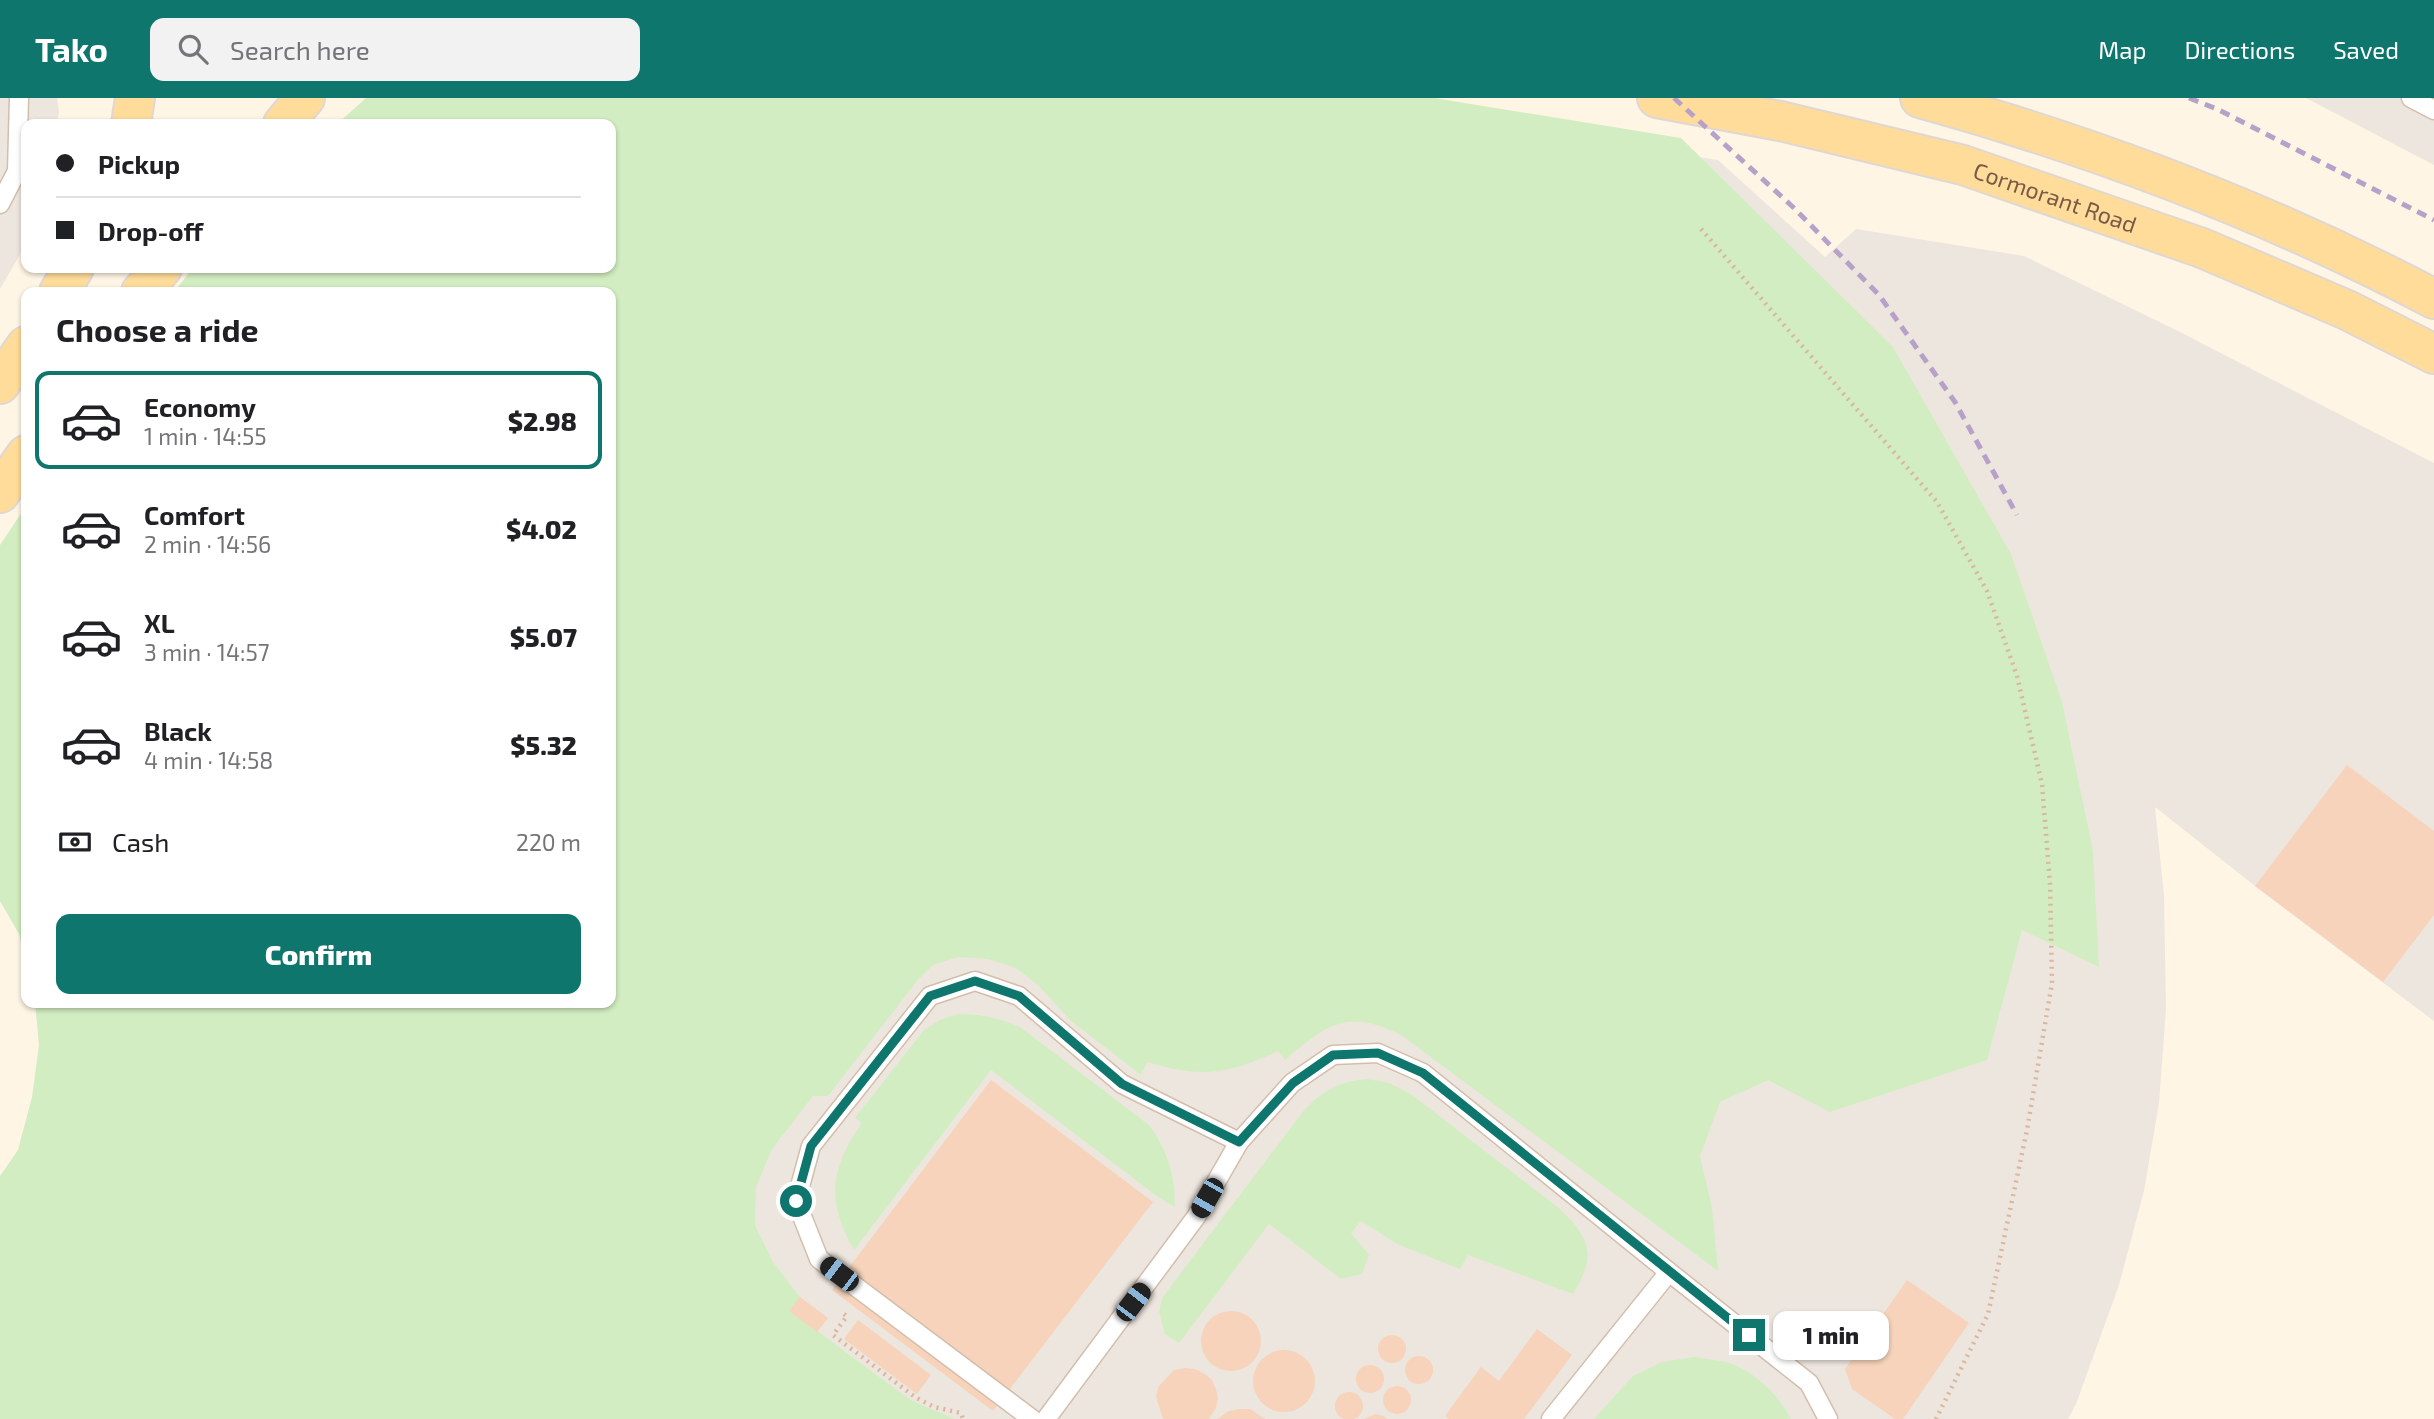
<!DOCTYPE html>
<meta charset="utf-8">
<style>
body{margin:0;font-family:"Exo 2",sans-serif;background:#f2f2f2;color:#202124;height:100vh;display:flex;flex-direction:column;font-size:26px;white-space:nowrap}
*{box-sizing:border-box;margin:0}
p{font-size:23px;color:#757577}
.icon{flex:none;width:38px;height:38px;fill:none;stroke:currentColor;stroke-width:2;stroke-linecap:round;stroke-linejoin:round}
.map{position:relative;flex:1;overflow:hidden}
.sheet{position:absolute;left:21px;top:189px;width:595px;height:721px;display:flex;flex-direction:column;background:#fff;border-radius:14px;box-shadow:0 2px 5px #0004}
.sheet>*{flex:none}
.banner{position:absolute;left:21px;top:21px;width:595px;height:154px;border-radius:14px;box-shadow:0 2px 5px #0004;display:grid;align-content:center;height:154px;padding:0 35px;background:#fff}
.end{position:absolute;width:32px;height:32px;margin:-16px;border:9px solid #0f766e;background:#fff;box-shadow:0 0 0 4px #fff}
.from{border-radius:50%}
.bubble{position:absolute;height:49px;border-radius:14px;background:#fff;box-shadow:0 2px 5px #0004;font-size:23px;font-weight:800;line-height:49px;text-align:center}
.car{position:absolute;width:21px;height:42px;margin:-21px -10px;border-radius:9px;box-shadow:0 0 5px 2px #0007;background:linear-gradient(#222 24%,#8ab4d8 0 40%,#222 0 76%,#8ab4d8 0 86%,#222 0)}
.banner b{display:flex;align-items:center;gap:24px;height:66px;font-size:26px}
.banner b+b{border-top:2px solid #e0e0e0}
.banner i{width:18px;height:18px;background:#202124}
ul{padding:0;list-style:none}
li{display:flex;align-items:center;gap:21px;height:98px;margin:0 14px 10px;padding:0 21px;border:4px solid transparent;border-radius:14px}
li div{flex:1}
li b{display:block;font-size:26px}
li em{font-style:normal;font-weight:800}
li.active{border-color:#0f766e}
li>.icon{width:63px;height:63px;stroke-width:1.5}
h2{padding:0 35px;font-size:32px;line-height:84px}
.pay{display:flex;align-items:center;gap:18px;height:77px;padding:0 35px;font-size:26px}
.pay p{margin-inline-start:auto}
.primary-button{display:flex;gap:14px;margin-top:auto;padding:14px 35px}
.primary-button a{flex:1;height:80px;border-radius:14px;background:#0f766e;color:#fff;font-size:28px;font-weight:800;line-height:80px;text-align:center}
header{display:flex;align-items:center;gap:42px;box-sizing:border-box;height:98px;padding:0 35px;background:#0f766e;color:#fff}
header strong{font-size:33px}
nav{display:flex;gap:38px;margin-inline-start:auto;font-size:24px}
.search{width:490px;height:63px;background:#f2f2f2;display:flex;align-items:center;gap:18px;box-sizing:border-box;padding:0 24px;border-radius:14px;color:#757577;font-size:26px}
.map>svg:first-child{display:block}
.industrial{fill:#ede6df}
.green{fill:#d2edc1}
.building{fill:#f6d3ba}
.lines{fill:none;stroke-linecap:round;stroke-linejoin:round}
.lane-casing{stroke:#d3beac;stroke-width:21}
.primary-casing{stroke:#dfd7d3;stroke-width:42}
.path{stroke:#dbb69c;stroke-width:4.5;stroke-dasharray:2 5;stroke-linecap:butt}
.lane{stroke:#fff;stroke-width:18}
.primary{stroke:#ffdc9a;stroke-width:38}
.rail{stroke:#b8a1c9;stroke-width:5;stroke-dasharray:10 7;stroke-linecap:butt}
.route{stroke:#0f766e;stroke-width:9}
.labels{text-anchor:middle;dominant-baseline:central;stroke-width:7;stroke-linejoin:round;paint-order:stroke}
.street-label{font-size:23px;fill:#795a47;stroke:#fff8ec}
</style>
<header>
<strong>Tako</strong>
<div class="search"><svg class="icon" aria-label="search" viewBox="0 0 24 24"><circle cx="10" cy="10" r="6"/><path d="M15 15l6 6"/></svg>Search here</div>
<nav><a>Map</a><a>Directions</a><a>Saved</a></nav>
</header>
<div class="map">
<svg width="2434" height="1321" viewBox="0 0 2434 1321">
<rect width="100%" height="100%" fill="#fef5e4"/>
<g class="industrial">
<path d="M 0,0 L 57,0 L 59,13 L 57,26 L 26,26 L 26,146 L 0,191 Z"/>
<path d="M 2306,0 L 2434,0 L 2434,67 Z"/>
<path d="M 1477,26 L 1718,62 L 1825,159 L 1856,131 L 2024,158 L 2178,233 L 2434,365 L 2434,923 L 2255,788 L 2155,709 L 2164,798 L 2166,911 L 2159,1005 L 2144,1093 L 2119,1187 L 2076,1306 L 2068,1321 L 499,1321 Z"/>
</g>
<g class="green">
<path d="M 366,0 L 1434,0 L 1681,40 L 1893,249 L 2011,456 L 2062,604 L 2093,753 L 2099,869 L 2022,832 L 1987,962 L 1830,1014 L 1768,982 L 1720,1004 L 1700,1058 L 1712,1110 L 1718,1173 L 1401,937 C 1347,910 1327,926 1285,962 L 1278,953 C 1227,977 1201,980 1147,964 L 1141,977 L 1070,922 L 1039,888 L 1016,870 L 988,861 L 958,859 L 933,867 L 917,883 L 828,998 L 813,998 L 772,1051 L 756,1089 L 755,1127 L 773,1164 L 800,1199 L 790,1213 L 912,1303 L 955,1321 L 0,1321 L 0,1078 L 18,1052 L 32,999 L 39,947 L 35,905 L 611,905 L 611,194 L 174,194 L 193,170 L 611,170 L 611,26 L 337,26 Z"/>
<path d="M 26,408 L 26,867 L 19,836 L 0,803 L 0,447 Z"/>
<path d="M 958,916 C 982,916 999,920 1020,929 L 1149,1027 C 1168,1053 1175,1077 1175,1109 L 1158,1099 L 991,972 L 854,1152 C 826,1103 830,1070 862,1025 L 855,1020 L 924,932 L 940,922 Z"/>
<path d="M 1367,981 L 1389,985 L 1411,996 L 1560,1111 C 1592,1142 1596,1158 1573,1196 L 1468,1157 L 1460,1171 L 1397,1146 L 1361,1123 L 1351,1135 L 1369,1157 L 1362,1176 L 1341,1181 L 1269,1126 L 1179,1245 L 1165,1236 L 1159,1214 L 1162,1200 L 1305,1011 C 1326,991 1338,984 1367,981 Z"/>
<path d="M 1694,1259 C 1705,1261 1716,1262 1727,1264 C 1753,1272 1779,1297 1791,1321 L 1594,1321 L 1633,1278 L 1662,1264 Z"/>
</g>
<g class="building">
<path d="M 2347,667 L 2434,733 L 2434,817 L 2383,884 L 2255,788 Z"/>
<path d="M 991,982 L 1153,1104 L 993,1313 L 832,1192 Z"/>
<path d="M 1907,1182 L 1969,1225 L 1903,1321 L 1895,1321 L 1852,1291 L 1845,1271 Z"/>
<path d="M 800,1199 L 828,1220 L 817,1234 L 789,1213 Z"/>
<circle cx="1231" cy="1243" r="30"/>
<path d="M 858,1222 L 931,1277 L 917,1296 L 844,1241 Z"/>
<path d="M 1537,1231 L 1572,1257 L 1524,1321 L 1449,1321 L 1445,1318 L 1481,1269 L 1499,1283 Z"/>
<circle cx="1392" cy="1251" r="14"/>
<circle cx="1284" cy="1283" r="31"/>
<circle cx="1419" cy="1272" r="14"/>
<circle cx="1370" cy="1281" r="14"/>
<path d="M 1185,1270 L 1195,1271 L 1205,1276 L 1212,1282 L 1216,1291 L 1218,1300 L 1216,1310 L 1209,1321 L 1164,1321 L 1162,1318 L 1156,1298 L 1159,1288 L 1174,1272 Z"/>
<circle cx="1397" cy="1302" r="14"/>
<circle cx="1349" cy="1308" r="14"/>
<path d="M 1239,1311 L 1250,1311 L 1265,1321 L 1217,1321 L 1229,1313 Z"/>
<path d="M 1375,1316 L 1384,1318 L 1387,1321 L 1364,1321 Z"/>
</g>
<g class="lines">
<g class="lane-casing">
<g id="lane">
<path d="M 2411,0 L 2434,12"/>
<path d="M 0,106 L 17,73 L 19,0"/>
<path d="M 1032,1321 L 819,1161 L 796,1103 L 811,1048 L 930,898 L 975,883 L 1019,898 L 1122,986 L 1239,1044"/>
<path d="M 1046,1321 L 1196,1119 L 1239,1044 L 1292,985 L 1333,957 L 1378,955 L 1423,975 L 1669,1174"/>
<path d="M 1551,1321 L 1669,1174 L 1809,1285 L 1828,1321"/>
</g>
</g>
<g class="primary-casing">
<g id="primary">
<path id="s1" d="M 1657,0 L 1780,23 L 1963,67 L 2202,150 L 2347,212 L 2434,256"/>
<path d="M 1920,0 C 2097,49 2271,115 2434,201"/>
<path d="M 131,26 L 135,0"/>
<path d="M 283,26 L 305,0"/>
<path d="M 59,194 L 74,170"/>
<path d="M 141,194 L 162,170"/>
<path d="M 0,286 L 26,248"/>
<path d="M 0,395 L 26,357"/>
</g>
</g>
<g class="path">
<path d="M 1701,131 L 1937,404 L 1987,493 L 2017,578 L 2042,686 L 2050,786 L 2052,885 L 2027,1032 L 1988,1216 L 1936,1321"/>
<path d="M 844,1216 L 847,1218 L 833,1237 L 915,1299 L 934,1309 L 961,1315 L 963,1321"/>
</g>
<use href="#lane" class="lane"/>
<use href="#primary" class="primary"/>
<g class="rail">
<path d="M 1674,0 L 1794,110 L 1879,197 L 1955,304 L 2017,417"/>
<path d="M 2189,0 L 2217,11 L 2434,122"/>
</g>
</g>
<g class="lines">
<path class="route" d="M 796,1103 L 811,1048 L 930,898 L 975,883 L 1019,898 L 1122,986 L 1239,1044 L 1293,985 L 1333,957 L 1378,955 L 1423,975 L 1749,1237"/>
</g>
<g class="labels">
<g class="street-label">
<text stroke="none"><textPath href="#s1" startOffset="411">Cormorant Road</textPath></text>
</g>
</g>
</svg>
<i class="end from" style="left:796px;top:1103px"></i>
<i class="end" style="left:1749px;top:1237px"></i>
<div class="bubble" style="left:1773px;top:1213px;width:116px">1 min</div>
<i class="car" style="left:1207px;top:1100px;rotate:210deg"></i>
<i class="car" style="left:839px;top:1176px;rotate:307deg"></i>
<i class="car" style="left:1133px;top:1204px;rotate:37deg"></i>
<div class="banner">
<b><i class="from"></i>Pickup</b>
<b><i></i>Drop-off</b>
</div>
<section class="sheet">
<h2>Choose a ride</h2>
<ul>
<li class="active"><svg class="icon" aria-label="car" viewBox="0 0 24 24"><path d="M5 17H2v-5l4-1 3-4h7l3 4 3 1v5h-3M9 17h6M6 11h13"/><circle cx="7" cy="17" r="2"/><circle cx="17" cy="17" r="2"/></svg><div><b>Economy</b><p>1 min · 14:55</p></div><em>$2.98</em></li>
<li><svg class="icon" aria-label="car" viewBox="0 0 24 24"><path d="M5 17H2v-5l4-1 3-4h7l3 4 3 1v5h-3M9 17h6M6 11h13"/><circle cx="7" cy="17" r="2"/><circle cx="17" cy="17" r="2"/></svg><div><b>Comfort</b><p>2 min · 14:56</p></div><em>$4.02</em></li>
<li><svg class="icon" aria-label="car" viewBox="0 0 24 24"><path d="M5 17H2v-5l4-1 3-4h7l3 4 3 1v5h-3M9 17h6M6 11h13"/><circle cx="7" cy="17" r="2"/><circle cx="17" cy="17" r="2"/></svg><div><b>XL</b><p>3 min · 14:57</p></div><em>$5.07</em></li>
<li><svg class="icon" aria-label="car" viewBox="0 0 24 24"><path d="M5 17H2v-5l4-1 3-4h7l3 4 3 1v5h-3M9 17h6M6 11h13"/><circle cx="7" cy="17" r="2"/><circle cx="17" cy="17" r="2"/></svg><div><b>Black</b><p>4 min · 14:58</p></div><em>$5.32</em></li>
</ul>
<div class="pay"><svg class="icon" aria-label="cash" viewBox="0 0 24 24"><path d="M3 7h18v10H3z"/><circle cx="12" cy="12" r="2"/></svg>Cash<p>220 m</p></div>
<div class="primary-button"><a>Confirm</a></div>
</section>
</div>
